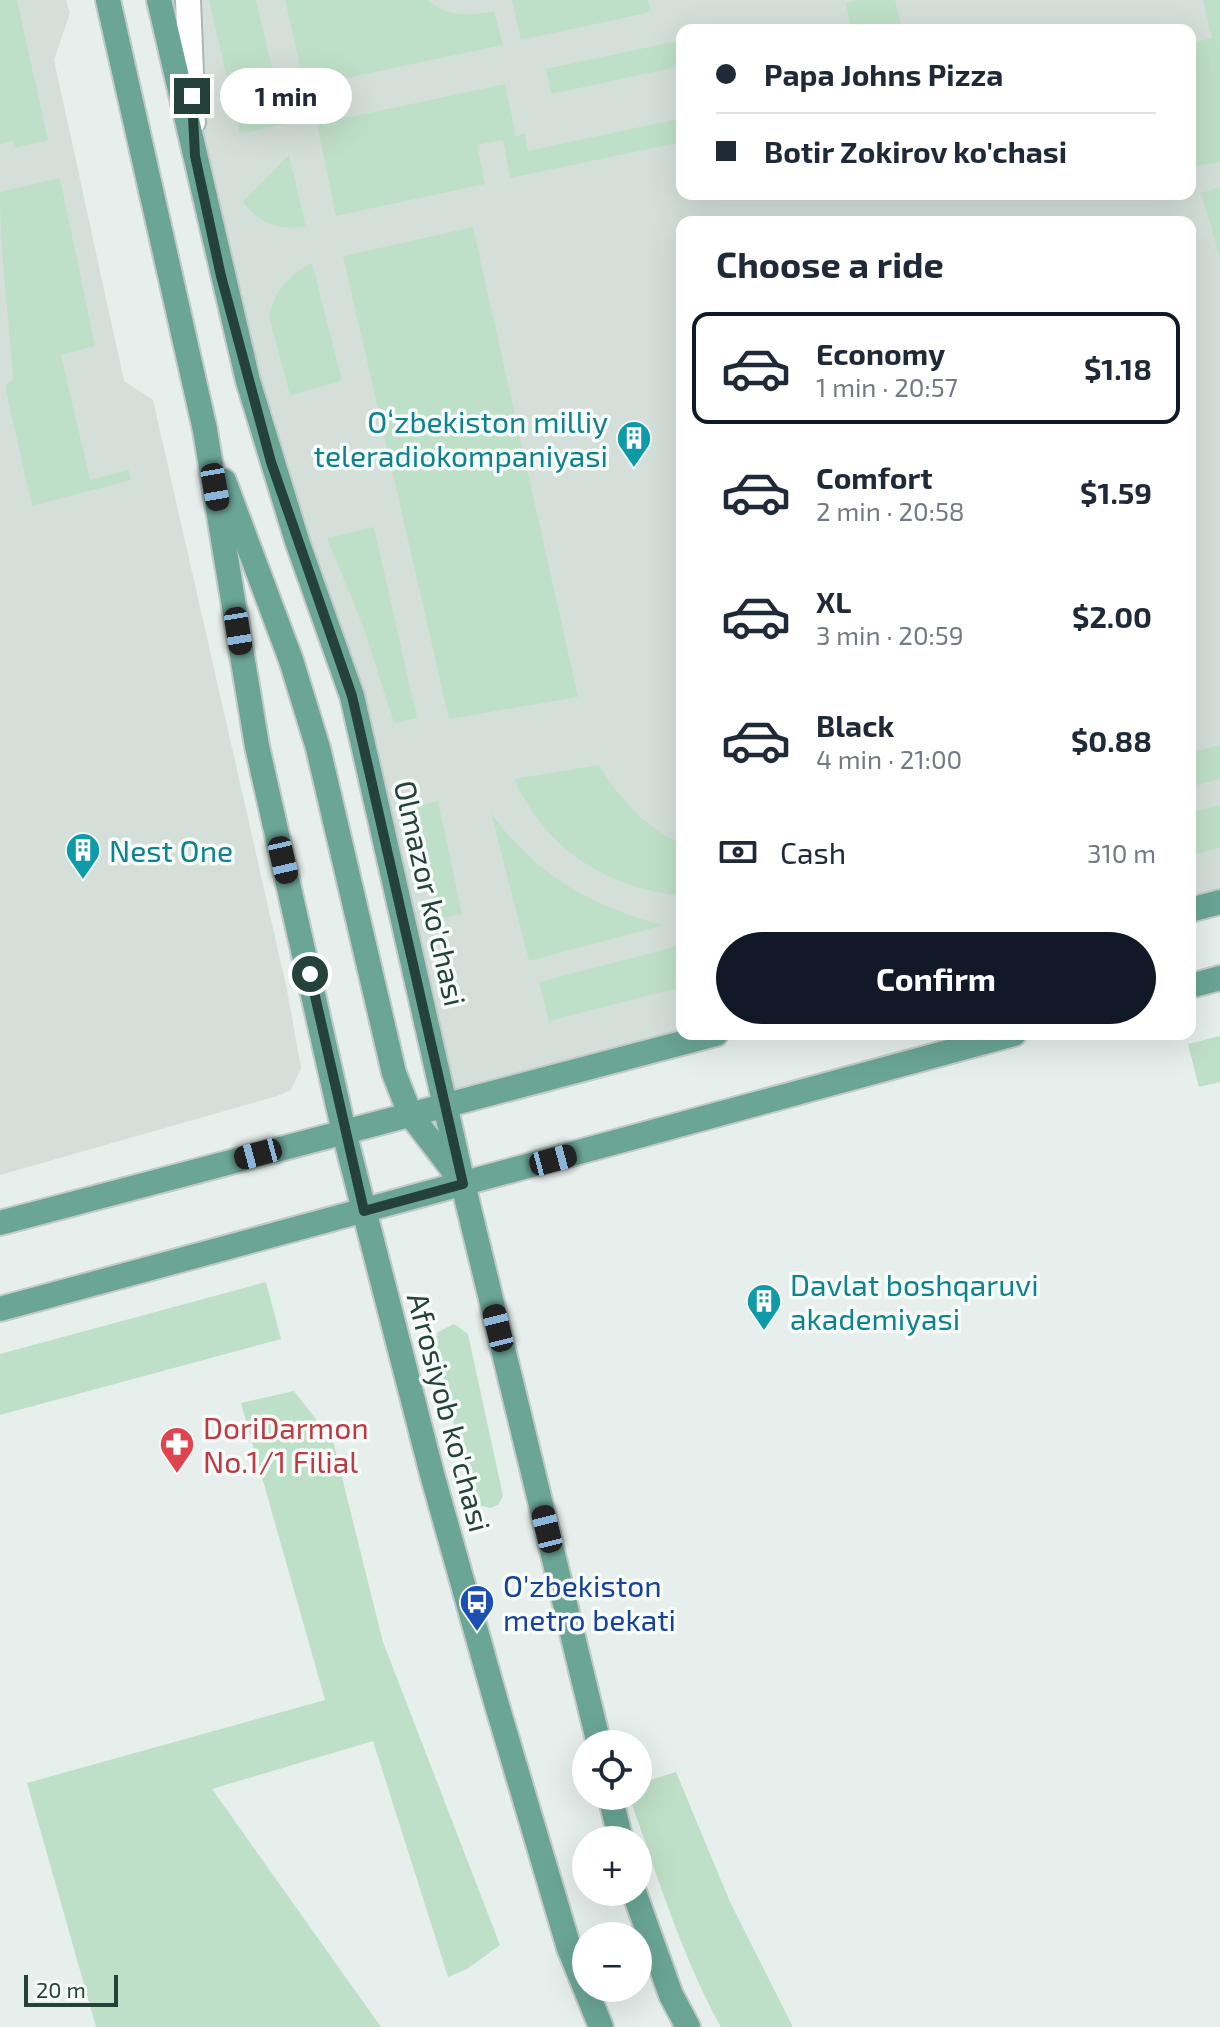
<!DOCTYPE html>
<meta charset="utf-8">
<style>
body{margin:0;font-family:"Exo 2",sans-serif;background:#f2f2f3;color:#1f2937;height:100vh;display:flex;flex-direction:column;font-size:30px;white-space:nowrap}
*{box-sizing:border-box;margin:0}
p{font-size:26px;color:#747a83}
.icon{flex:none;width:44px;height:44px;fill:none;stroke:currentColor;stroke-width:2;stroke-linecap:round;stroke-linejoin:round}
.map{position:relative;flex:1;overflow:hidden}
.details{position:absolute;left:676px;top:216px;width:520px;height:824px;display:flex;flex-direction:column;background:#fff;border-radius:16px;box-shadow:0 8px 32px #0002}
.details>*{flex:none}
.top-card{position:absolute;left:676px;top:24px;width:520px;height:176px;border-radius:16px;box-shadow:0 8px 32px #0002;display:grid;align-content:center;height:176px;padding:0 40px;background:#fff}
.controls{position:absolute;left:572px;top:1730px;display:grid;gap:16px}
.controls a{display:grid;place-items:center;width:80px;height:80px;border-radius:50%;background:#fff;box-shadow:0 8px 32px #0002;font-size:40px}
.scale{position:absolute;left:24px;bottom:20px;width:94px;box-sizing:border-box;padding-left:8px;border:4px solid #24423a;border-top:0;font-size:22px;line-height:28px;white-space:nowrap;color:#24423a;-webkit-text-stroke:6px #f7fbf9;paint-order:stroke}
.end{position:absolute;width:36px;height:36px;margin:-18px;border:10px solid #24423a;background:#fff;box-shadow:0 0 0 4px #fff}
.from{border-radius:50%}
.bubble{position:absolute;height:56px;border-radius:28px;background:#fff;box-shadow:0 8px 32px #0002;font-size:26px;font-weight:700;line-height:56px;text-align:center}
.car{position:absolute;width:24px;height:48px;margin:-24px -12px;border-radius:10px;box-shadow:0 0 6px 2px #0007;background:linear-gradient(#222 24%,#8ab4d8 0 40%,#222 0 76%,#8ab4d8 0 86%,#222 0)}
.top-card b{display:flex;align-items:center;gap:28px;height:76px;font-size:30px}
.top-card b+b{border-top:2px solid #e0e1e3}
.top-card i{width:20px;height:20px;background:#1f2937}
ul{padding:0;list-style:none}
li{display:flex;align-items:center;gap:24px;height:112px;margin:0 16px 12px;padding:0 24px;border:4px solid transparent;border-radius:16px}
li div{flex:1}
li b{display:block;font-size:30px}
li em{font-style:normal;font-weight:700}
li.selected{border-color:#111827}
li>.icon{width:72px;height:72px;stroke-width:1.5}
h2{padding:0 40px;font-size:36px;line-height:96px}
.pay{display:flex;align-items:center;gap:20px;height:88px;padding:0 40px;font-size:30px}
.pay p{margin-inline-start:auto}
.cta{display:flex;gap:16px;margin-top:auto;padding:16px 40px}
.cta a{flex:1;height:92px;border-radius:48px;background:#111827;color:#fff;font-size:32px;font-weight:700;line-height:92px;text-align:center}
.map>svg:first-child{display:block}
.built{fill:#d4dfda;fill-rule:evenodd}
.green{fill:#bfe0c8}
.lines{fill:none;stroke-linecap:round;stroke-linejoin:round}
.minor-casing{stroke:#a8b8b2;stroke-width:28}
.major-casing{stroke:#c2cac8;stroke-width:28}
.minor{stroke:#fff;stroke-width:24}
.major{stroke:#6aa596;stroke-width:24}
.route{stroke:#24423a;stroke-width:10}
.labels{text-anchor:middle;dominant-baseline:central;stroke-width:7;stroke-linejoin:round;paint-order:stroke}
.culture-label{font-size:30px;fill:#0d838f;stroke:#f7fbf9;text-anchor:start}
.street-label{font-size:30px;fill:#24423a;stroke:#f7fbf9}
.health-label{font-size:30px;fill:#be3a42;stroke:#f7fbf9;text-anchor:start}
.transit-label{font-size:30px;fill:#164399;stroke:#f7fbf9;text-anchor:start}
</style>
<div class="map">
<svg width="1220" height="2027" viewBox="0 0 1220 2027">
<rect width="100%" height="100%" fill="#e6efeb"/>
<g class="built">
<path d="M 0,0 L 66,0 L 70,13 L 54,60 L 124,381 L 153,400 L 287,990 L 301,1068 L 291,1090 L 277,1096 L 0,1175 Z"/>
<path d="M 159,0 L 1220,0 L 1220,902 L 1190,910 L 1190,222 L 682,222 L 682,1034 L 446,1105 L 371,771 L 297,541 ZM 682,30 L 1190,30 L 1190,194 L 682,194 Z"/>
</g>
<g class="green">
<path d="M 0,0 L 17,0 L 48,140 L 14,148 L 13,141 L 0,144 Z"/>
<path d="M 209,0 L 256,0 L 285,124 L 240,134 Z"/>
<path d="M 285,0 L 427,0 C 448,17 468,16 494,11 L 503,45 L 346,78 L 308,101 Z"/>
<path d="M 512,0 L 648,0 L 651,12 L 521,40 Z"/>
<path d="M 859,0 L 895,0 L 902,30 L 851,30 L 846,3 Z"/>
<path d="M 1203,0 L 1220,0 L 1220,162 L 1196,166 L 1190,148 L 1190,43 L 1212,38 Z"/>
<path d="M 682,40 L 682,66 L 551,94 L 546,69 Z"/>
<path d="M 505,84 L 516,136 L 525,134 L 528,151 L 682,118 L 682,142 L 510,178 L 503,140 L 477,145 L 485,184 L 336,216 L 317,124 Z"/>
<path d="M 289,155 L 306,227 C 281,231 258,223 243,202 Z"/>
<path d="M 60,178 L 95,346 L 61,355 L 90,480 L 129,470 L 131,480 L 32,506 L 5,386 L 13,379 C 9,317 0,255 0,192 Z"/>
<path d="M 1220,187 L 1220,258 L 1201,193 Z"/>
<path d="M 473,227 L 578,697 L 449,719 L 343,256 Z"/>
<path d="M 312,263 L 342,381 L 290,395 L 269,317 C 274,291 289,275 312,263 Z"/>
<path d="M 374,527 L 417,718 L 394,723 L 364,629 L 327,538 Z"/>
<path d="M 1220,745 L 1220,779 L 1190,787 L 1190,753 Z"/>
<path d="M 599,765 C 621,801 645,826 682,845 L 682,896 C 608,889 545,849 514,779 Z"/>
<path d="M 438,801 L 462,914 L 438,919 L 414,807 Z"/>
<path d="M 1220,805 L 1220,848 L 1190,855 L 1190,813 Z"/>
<path d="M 491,813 C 535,874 591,907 664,925 L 529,961 Z"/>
<path d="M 682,945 L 682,987 L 549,1021 L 539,982 Z"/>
<path d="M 1220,1036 L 1220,1082 L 1199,1087 L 1188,1044 Z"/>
<path d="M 266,1282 L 281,1339 L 0,1415 L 0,1354 Z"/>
<path d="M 454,1324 L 468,1334 L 503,1496 L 498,1505 L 490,1508 L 473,1504 L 435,1343 L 438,1332 Z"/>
<path d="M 294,1391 L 333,1441 L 383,1642 L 500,1945 L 467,1969 L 448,1977 L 373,1741 L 212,1789 L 381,2027 L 96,2027 L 27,1783 L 325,1700 L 241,1403 Z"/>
<path d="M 676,1772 L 730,1902 L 793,2027 L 721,2027 C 681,1955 657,1874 629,1796 L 638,1796 L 638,1784 Z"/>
</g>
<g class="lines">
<g class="minor-casing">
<path id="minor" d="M 188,0 L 193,122"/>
</g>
<g class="major-casing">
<g id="major">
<path d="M 108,0 L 205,430 L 257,746 L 344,1132 L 432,1474 L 496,1702 L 569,1948 L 601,2027"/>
<path d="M 159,0 L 248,381 L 297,541 L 352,696 L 463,1184 L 599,1744"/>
<path d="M 224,481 L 291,660 L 318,748 L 394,1073 L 410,1114 L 460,1179"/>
<path d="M 1190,910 L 1220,902"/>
<path d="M 1190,986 L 1220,978"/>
<path d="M 0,1223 L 716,1034"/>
<path d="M 0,1309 L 1014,1034"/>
<path d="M 610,1796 L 621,1840"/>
<path d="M 634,1892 L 671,1995 L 688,2027"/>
</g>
</g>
<use href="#minor" class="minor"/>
<use href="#major" class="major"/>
</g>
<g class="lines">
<path class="route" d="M 192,96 L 195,156 L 221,276 L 271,462 L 352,696 L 463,1184 L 364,1211 L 310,974"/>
</g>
<defs>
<g id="building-pin" transform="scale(1.8)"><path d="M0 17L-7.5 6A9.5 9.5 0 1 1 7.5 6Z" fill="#0f9aa8" stroke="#f7fbf9"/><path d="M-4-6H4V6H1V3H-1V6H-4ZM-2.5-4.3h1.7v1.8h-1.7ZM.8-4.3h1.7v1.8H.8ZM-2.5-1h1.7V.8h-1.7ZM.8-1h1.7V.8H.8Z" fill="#fff"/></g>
<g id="pharmacy-pin" transform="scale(1.8)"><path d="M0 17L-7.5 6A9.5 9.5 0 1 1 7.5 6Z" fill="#e0444e" stroke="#f7fbf9"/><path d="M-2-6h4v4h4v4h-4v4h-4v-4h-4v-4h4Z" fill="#fff"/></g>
<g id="bus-pin" transform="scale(1.8)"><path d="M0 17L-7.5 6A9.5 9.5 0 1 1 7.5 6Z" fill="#1a4fb4" stroke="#f7fbf9"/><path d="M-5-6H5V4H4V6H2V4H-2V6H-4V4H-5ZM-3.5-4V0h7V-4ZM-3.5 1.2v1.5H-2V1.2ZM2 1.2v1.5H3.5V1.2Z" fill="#fff"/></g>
</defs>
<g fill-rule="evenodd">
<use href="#building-pin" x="634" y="438"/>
<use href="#building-pin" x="83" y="850"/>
<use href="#building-pin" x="764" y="1301"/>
<use href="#pharmacy-pin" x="177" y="1444"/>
<use href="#bus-pin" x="477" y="1602"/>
</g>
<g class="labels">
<g class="culture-label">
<text x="608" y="421" text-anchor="end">Oʻzbekiston milliy<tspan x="608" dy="34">teleradiokompaniyasi</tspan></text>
<text x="109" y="850">Nest One</text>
<text x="790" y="1284">Davlat boshqaruvi<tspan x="790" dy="34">akademiyasi</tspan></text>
</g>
<g class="street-label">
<text transform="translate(431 893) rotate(77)">Olmazor ko'chasi</text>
<text transform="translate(450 1412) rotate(75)">Afrosiyob ko'chasi</text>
</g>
<g class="health-label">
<text x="203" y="1427">DoriDarmon<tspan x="203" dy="34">No.1/1 Filial</tspan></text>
</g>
<g class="transit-label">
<text x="503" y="1585">O'zbekiston<tspan x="503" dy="34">metro bekati</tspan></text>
</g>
</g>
</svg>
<div class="controls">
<a><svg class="icon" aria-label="locate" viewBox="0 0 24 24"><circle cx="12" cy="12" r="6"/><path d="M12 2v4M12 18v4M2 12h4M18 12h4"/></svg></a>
<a>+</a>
<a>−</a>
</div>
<div class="scale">20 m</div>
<i class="end from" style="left:310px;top:974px"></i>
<i class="end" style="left:192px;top:96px"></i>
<div class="bubble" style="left:220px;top:68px;width:132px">1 min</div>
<i class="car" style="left:215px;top:487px;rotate:170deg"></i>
<i class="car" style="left:238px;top:631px;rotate:171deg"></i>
<i class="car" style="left:283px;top:860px;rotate:167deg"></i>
<i class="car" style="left:258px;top:1154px;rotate:255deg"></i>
<i class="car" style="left:553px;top:1160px;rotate:75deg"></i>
<i class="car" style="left:498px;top:1328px;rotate:346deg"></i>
<i class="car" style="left:547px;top:1529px;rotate:346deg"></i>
<div class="top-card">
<b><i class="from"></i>Papa Johns Pizza</b>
<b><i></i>Botir Zokirov ko'chasi</b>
</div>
<section class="details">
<h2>Choose a ride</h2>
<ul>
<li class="selected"><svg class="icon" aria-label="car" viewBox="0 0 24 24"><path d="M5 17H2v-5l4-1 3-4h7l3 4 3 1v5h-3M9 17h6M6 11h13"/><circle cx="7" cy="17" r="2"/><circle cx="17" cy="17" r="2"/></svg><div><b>Economy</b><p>1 min · 20:57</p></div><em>$1.18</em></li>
<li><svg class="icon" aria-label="car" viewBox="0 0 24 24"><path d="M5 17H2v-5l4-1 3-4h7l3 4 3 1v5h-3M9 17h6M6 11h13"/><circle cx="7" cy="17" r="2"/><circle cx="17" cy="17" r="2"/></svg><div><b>Comfort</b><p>2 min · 20:58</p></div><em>$1.59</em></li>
<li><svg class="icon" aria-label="car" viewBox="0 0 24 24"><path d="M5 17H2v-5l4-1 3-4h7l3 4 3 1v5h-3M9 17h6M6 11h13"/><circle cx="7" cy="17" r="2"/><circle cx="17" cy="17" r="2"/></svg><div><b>XL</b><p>3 min · 20:59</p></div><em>$2.00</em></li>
<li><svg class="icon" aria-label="car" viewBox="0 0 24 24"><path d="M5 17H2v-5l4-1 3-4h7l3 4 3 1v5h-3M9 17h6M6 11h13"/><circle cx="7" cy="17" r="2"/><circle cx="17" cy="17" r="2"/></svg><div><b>Black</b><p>4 min · 21:00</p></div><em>$0.88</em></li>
</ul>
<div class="pay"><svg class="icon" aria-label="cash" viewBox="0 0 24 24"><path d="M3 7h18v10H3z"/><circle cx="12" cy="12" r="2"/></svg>Cash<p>310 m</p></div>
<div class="cta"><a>Confirm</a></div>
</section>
</div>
